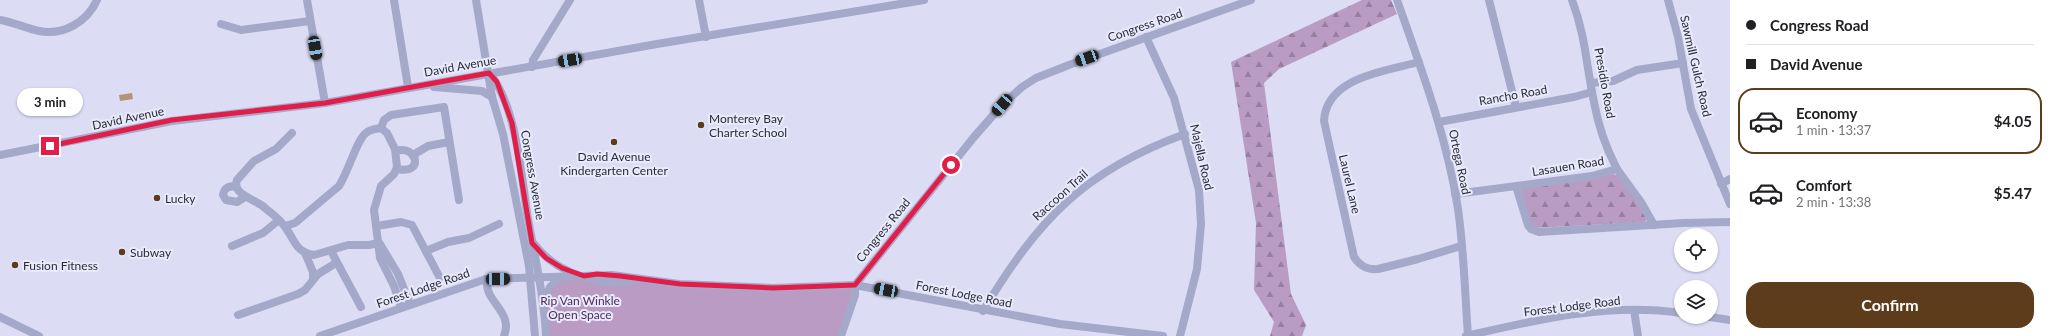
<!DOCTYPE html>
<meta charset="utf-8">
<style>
body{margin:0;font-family:Lato,sans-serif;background:#f6f6f6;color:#202124;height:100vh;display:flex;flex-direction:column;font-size:15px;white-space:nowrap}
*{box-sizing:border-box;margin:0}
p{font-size:13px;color:#757577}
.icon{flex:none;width:22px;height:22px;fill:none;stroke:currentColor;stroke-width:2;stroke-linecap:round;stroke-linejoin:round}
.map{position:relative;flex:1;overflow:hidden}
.sheet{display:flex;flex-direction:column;background:#fff;width:320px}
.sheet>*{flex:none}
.guide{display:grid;align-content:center;height:88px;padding:0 16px;background:#fff}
.buttons{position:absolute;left:1674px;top:228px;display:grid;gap:8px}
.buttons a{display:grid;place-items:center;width:44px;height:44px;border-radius:50%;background:#fff;box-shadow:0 1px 3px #0004;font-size:20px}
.end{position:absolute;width:18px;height:18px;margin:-9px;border:5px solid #e11d48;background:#fff;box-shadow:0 0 0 2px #fff}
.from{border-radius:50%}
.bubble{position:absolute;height:28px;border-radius:14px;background:#fff;box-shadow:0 1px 3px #0004;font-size:13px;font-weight:700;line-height:28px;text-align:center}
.car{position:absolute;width:12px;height:24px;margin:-12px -6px;border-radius:5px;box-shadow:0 0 3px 1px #0007;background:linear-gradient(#222 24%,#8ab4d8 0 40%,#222 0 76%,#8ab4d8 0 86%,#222 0)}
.guide b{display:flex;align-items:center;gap:14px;height:38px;font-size:15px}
.guide b+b{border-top:1px solid #e0e0e0}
.guide i{width:10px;height:10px;background:#202124}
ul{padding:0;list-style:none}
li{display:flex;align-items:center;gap:12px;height:66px;margin:0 8px 6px;padding:0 8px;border:2px solid transparent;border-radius:16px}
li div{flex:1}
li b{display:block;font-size:15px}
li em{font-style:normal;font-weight:700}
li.selected{border-color:#5d3c1b}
li>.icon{width:36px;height:36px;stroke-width:1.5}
.action{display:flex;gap:8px;margin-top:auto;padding:8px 16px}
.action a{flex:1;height:46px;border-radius:16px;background:#5d3c1b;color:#fff;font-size:16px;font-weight:700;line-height:46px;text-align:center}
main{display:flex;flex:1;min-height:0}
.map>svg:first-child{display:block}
.forest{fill:url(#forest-firs)}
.park{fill:#ba9bc4}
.water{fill:#b39479}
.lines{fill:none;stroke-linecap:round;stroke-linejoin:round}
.minor{stroke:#a4a9ca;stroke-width:8}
.route{stroke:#e11d48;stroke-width:5}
.poi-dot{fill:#5d3c1b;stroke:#e9eafb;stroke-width:1.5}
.labels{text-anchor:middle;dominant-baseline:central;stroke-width:4;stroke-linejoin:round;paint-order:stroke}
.street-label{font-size:12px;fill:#282c39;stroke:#e9eafb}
.poi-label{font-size:12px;fill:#282c39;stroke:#e9eafb;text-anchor:start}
.park-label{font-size:12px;fill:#4f2a59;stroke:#e9eafb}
</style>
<main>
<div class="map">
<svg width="1730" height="336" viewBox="0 0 1730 336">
<defs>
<pattern id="forest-firs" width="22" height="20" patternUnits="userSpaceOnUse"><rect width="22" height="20" fill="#ba9bc4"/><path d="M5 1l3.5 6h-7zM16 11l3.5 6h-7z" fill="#977fa0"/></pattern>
</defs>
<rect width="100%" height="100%" fill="#dcddf4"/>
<g class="forest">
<path d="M 1362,0 L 1391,0 L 1397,14 L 1279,69 L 1264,83 L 1291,294 L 1306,325 L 1302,336 L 1270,336 L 1274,322 L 1254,290 L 1256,223 L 1231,62 Z"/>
<path d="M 1613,174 L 1621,176 L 1647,219 L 1645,222 L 1535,228 L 1530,224 L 1521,189 Z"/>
</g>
<path class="park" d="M 556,280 L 641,280 L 680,284 L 855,285 L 841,336 L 546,336 L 544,308 Z"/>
<path class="water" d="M 132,93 L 133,99 L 120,101 L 119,95 Z"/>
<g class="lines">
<g class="minor">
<path d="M 307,0 L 325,103"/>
<path d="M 394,0 L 408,87"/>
<path d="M 476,0 L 492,97 L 503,134 L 529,266 L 535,336"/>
<path d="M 699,0 L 706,37"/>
<path d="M 1397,0 C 1421,68 1447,137 1458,209 C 1464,251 1465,294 1468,336"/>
<path d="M 1489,0 L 1516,107"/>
<path d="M 1572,0 C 1586,37 1586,65 1594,102 C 1598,125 1606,148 1617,169"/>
<path d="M 1668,0 L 1678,37 L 1691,109 L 1730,204"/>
<path d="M 0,20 C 13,22 25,28 39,31 C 63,36 87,22 97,0"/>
<path d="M 221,24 L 241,30 L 310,21"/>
<path d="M 1146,37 L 1174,98 L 1199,190 L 1201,224 L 1197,269 L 1180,336"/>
<path d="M 1419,62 C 1386,71 1326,77 1324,121 L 1354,257 C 1360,266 1367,270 1378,269 L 1418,259 L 1461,246"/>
<path d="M 532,67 L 533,60 L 570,0"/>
<path d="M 489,73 C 516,104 521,173 527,213 C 534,254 544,294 546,336"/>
<path d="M 1591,83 L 1613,81 L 1637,70 L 1683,63"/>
<path d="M 434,87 L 482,91 L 492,97"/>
<path d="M 1439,122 L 1574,97 L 1592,92"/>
<path d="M 381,128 L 387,133 L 395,149 L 397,167 L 394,174 L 381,186 L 374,210 L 380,258 L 394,286 L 401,307"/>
<path d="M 292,133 L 276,149 L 254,161 L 237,180 C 231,195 258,200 265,208 C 272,214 280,219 285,227 C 295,240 295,252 314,255 L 348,245 L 369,245 L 379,243"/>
<path d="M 396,151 C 417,144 425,175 397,169"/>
<path d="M 0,155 L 172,121 L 325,103 L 657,44 L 924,0"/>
<path d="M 413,155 L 428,146 L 449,142"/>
<path d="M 1721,184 L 1730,179"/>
<path d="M 1516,186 L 1528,225 L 1531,229 L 1539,232 L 1683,223 L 1730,222"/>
<path d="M 236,187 C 229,185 224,188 223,195 L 226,200 L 237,202 L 245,197"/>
<path d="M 1455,194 L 1592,176 L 1617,169 L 1641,202 L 1654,225"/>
<path d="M 285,226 L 295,223 L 339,186 C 348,173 357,139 366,133 C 370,129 376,129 381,128 L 384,120 L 391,115 L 444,107 L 459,200"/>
<path d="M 377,226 L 401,222 L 412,225 L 440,278"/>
<path d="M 380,244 L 398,274 L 410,304"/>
<path d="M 534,244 C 557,274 600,287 636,280"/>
<path d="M 232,246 L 263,233 L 279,220"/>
<path d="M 331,251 L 361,307"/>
<path d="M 426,251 L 448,242 L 469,238 L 499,224"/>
<path d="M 305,253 L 313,272 L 313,279"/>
<path d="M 486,279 C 487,284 487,290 490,295 C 498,309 511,318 504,336"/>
<path d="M 544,302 L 550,287 L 561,277"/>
<path d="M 1634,310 L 1638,336"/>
<path d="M 983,311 C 1038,220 1083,171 1185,134"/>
<path d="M 238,315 L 298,294 L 305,290 L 318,274 L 336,263"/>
<path d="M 0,317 L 39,336"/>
<path d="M 1710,317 L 1730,320"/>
<path d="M 320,336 L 486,279 L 584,276 L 612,275 L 679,284 L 773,288 L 855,285 L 1060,324 L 1163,336"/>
<path d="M 841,336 L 855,295 L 855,285 L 974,137 L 1002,105 L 1022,87 L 1036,78 L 1069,65 L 1251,0"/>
<path d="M 1466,336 C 1535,320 1610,302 1681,313"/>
</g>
</g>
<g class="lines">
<path class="route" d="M 50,146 L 172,120 L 325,103 L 489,73 L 497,82 L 512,123 L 532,243 L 546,258 L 562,268 L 584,276 L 597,274 L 620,276 L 680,284 L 773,288 L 855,285 L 951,165"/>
</g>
<g class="poi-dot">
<circle cx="701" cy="125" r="4"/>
<circle cx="614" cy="142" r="4"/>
<circle cx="157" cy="198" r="4"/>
<circle cx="122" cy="252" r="4"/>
<circle cx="15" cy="265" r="4"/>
</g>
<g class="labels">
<g class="street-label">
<text transform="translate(1145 25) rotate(-19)">Congress Road</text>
<text transform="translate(460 66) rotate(-10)">David Avenue</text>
<text transform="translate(1696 66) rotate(77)">Sawmill Gulch Road</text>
<text transform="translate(1605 83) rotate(80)">Presidio Road</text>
<text transform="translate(1513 95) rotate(-10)">Rancho Road</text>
<text transform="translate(128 118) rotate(-12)">David Avenue</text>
<text transform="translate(1202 157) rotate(77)">Majella Road</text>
<text transform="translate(1460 162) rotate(78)">Ortega Road</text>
<text transform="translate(1568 166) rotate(-9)">Lasauen Road</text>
<text transform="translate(533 175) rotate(80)">Congress Avenue</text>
<text transform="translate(1350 184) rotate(77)">Laurel Lane</text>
<text transform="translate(1060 195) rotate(-42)">Raccoon Trail</text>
<text transform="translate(883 230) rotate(-51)">Congress Road</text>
<text transform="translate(423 288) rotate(-19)">Forest Lodge Road</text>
<text transform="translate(964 294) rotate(11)">Forest Lodge Road</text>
<text transform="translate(1572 306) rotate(-7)">Forest Lodge Road</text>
</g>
<g class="poi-label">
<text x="709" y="118">Monterey Bay<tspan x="709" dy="14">Charter School</tspan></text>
<text x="614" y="156" text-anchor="middle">David Avenue<tspan x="614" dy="14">Kindergarten Center</tspan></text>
<text x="165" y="198">Lucky</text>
<text x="130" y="252">Subway</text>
<text x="23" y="265">Fusion Fitness</text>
</g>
<g class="park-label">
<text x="580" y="300">Rip Van Winkle<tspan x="580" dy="14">Open Space</tspan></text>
</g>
</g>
</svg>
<div class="buttons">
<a><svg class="icon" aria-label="locate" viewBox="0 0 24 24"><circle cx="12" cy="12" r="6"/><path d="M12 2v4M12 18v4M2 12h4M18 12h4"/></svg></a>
<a><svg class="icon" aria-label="layers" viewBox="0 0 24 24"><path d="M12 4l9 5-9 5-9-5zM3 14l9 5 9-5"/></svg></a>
</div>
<i class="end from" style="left:951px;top:165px"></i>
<i class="end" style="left:50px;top:146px"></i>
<div class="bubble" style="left:17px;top:88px;width:66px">3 min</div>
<i class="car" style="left:315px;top:48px;rotate:170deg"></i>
<i class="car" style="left:1087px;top:58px;rotate:250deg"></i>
<i class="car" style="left:570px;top:60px;rotate:260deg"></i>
<i class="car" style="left:1002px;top:105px;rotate:221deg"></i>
<i class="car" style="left:498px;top:279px;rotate:89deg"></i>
<i class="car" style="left:886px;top:290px;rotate:281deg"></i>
</div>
<section class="sheet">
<div class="guide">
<b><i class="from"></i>Congress Road</b>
<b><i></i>David Avenue</b>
</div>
<ul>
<li class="selected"><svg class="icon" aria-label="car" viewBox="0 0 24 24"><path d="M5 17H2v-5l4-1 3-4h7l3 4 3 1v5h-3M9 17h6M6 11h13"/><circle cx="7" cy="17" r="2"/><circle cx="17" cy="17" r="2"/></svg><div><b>Economy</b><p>1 min · 13:37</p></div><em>$4.05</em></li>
<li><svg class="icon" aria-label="car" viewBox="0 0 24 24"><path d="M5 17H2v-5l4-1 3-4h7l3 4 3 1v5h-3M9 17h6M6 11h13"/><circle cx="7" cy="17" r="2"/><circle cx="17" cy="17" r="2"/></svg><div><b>Comfort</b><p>2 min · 13:38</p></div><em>$5.47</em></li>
</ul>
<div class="action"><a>Confirm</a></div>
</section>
</main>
